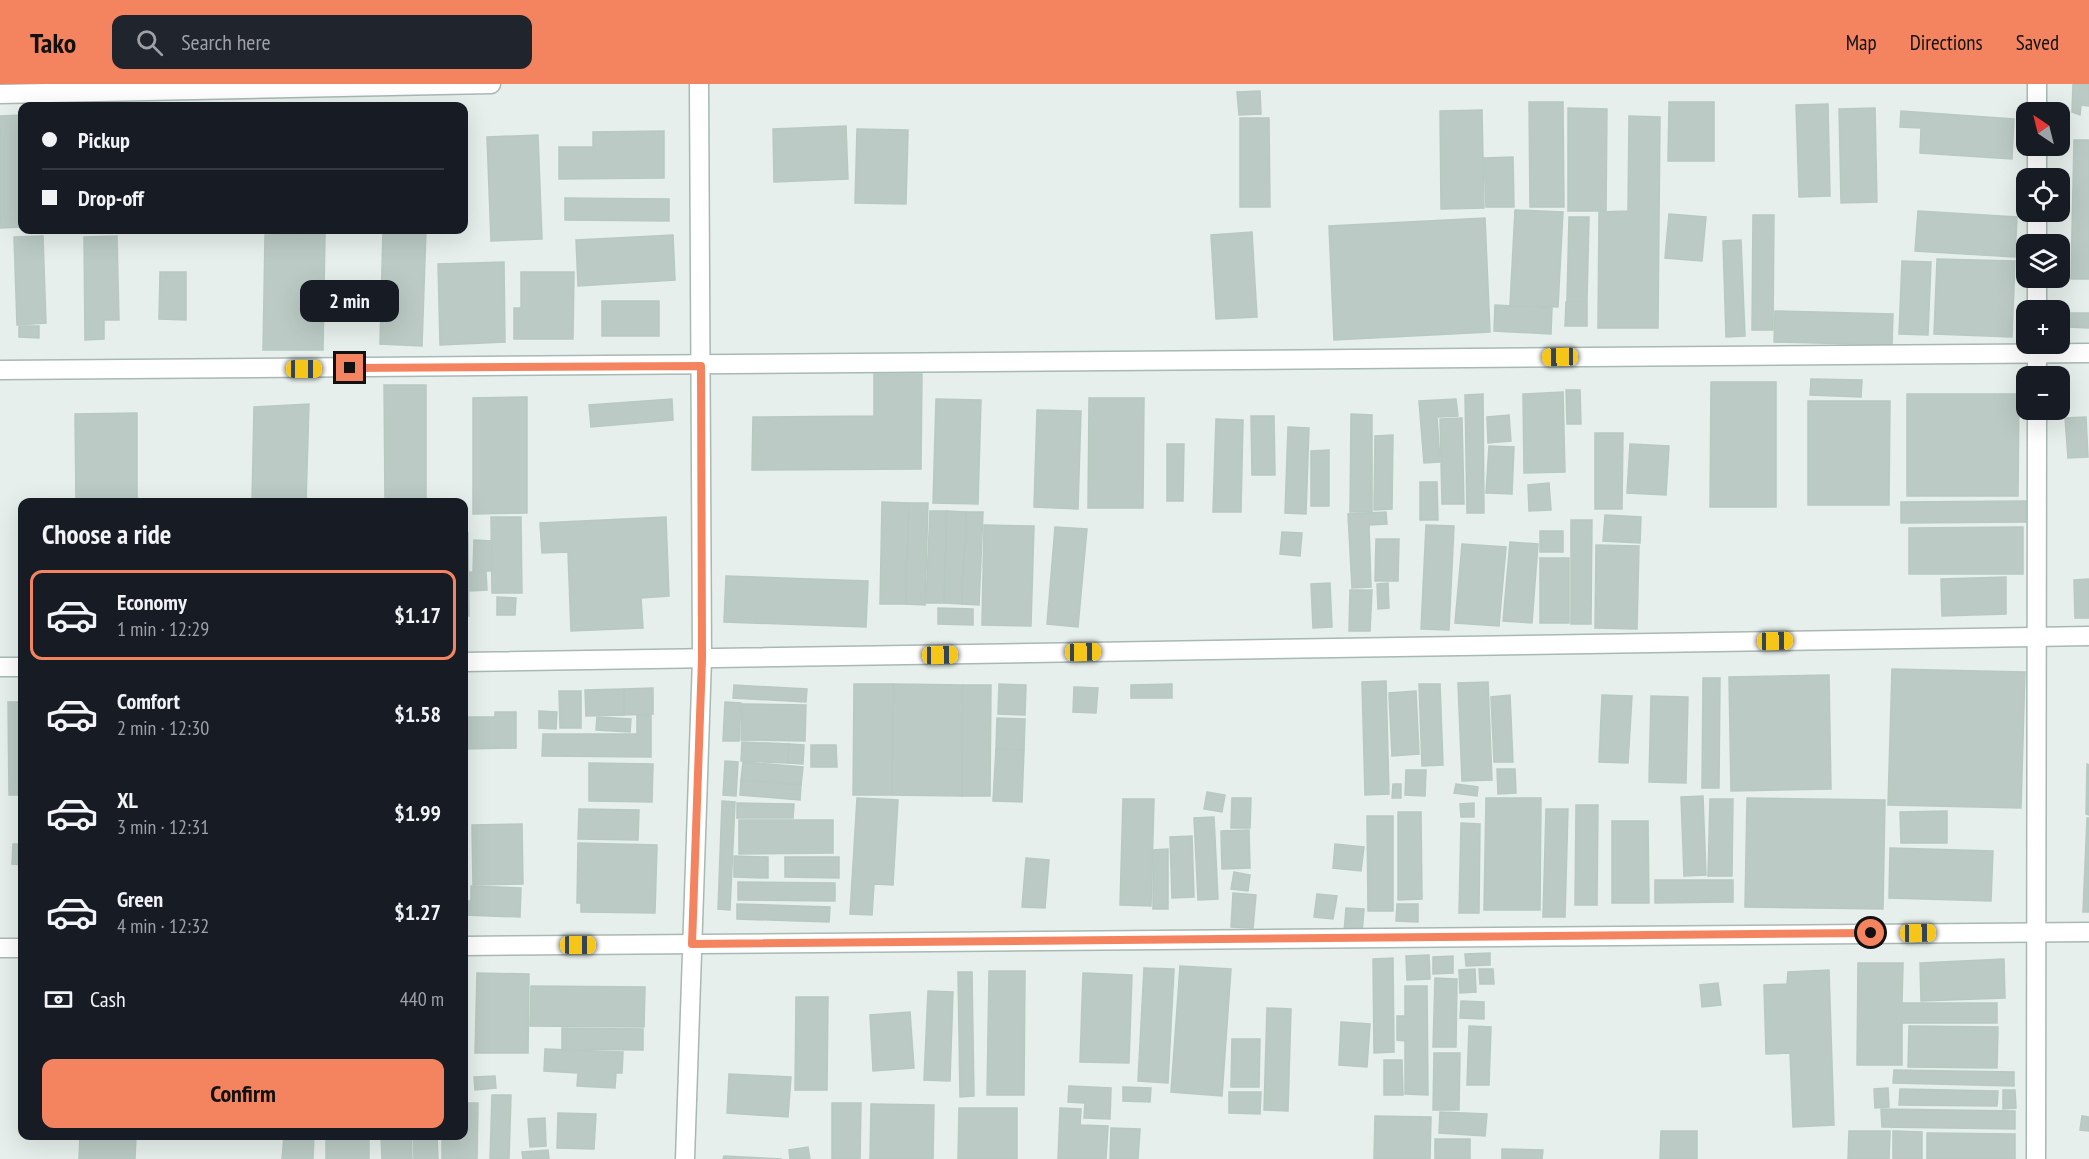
<!DOCTYPE html>
<meta charset="utf-8">
<style>
body{margin:0;font-family:"PT Sans Narrow",sans-serif;background:#20242c;color:#f1f3f6;height:100vh;display:flex;flex-direction:column;font-size:22px;white-space:nowrap}
*{box-sizing:border-box;margin:0}
p{font-size:20px;color:#9ea1a6}
.icon{flex:none;width:33px;height:33px;fill:none;stroke:currentColor;stroke-width:2;stroke-linecap:round;stroke-linejoin:round}
.map{position:relative;flex:1;overflow:hidden}
.details{position:absolute;left:18px;top:414px;width:450px;height:642px;display:flex;flex-direction:column;background:#171b24;border-radius:12px;box-shadow:0 6px 24px #0002}
.details>*{flex:none}
.banner{position:absolute;left:18px;top:18px;width:450px;height:132px;border-radius:12px;box-shadow:0 6px 24px #0002;display:grid;align-content:center;height:132px;padding:0 24px;background:#171b24}
.needle{width:39px;rotate:325deg}
.tools{position:absolute;left:2016px;top:18px;display:grid;gap:12px}
.tools a{display:grid;place-items:center;width:54px;height:54px;border-radius:12px;background:#171b24;box-shadow:0 6px 24px #0002;font-size:30px}
.end{position:absolute;width:27px;height:27px;margin:-14px;border:8px solid #f4845f;background:#111;box-shadow:0 0 0 3px #111}
.from{border-radius:50%}
.bubble{position:absolute;height:42px;border-radius:12px;background:#171b24;box-shadow:0 6px 24px #0002;font-size:20px;font-weight:700;line-height:42px;text-align:center}
.car{position:absolute;width:18px;height:36px;margin:-18px -9px;border-radius:8px;box-shadow:0 0 4px 2px #0007;background:linear-gradient(#f5c518 24%,#345 0 40%,#f5c518 0 76%,#345 0 86%,#f5c518 0)}
.banner b{display:flex;align-items:center;gap:21px;height:57px;font-size:22px}
.banner b+b{border-top:2px solid #363941}
.banner i{width:15px;height:15px;background:#f1f3f6}
ul{padding:0;list-style:none}
li{display:flex;align-items:center;gap:18px;height:90px;margin:0 12px 9px;padding:0 12px;border:3px solid transparent;border-radius:12px}
li div{flex:1}
li b{display:block;font-size:22px}
li em{font-style:normal;font-weight:700}
li.current{border-color:#f4845f}
li>.icon{width:54px;height:54px;stroke-width:1.5}
h2{padding:0 24px;font-size:27px;line-height:72px}
.pay{display:flex;align-items:center;gap:15px;height:66px;padding:0 24px;font-size:22px}
.pay p{margin-inline-start:auto}
.button{display:flex;gap:12px;margin-top:auto;padding:12px 24px}
.button a{flex:1;height:69px;border-radius:12px;background:#f4845f;color:#111;font-size:24px;font-weight:700;line-height:69px;text-align:center}
header{display:flex;align-items:center;gap:36px;box-sizing:border-box;height:84px;padding:0 30px;background:#f4845f;color:#111}
header strong{font-size:28px}
nav{display:flex;gap:33px;margin-inline-start:auto;font-size:21px}
.search{width:420px;height:54px;background:#20242c;display:flex;align-items:center;gap:15px;box-sizing:border-box;padding:0 21px;border-radius:12px;color:#9ea1a6;font-size:22px}
.map>svg:first-child{display:block}
.building{fill:#bbcac4;stroke:#b8c9c2;stroke-width:1.5}
.lines{fill:none;stroke-linecap:round;stroke-linejoin:round}
.minor-casing{stroke:#a8b8b2;stroke-width:21}
.minor{stroke:#fff;stroke-width:18}
.route{stroke:#f4845f;stroke-width:8}
</style>
<header>
<strong>Tako</strong>
<div class="search"><svg class="icon" aria-label="search" viewBox="0 0 24 24"><circle cx="10" cy="10" r="6"/><path d="M15 15l6 6"/></svg>Search here</div>
<nav><a>Map</a><a>Directions</a><a>Saved</a></nav>
</header>
<div class="map">
<svg width="2089" height="1075" viewBox="0 0 2089 1075">
<rect width="100%" height="100%" fill="#e6efeb"/>
<g class="building">
<path d="M 2073,0 L 2089,0 L 2089,22 L 2081,21 L 2080,31 L 2072,28 Z"/>
<path d="M 1260,7 L 1261,30 L 1239,31 L 1237,8 Z"/>
<path d="M 1529,18 L 1563,18 L 1564,123 L 1530,123 Z"/>
<path d="M 1669,18 L 1714,18 L 1714,77 L 1668,77 Z"/>
<path d="M 1828,20 L 1830,112 L 1799,113 L 1796,21 Z"/>
<path d="M 1568,24 L 1607,25 L 1606,127 L 1568,127 Z"/>
<path d="M 1875,24 L 1877,118 L 1841,119 L 1839,25 Z"/>
<path d="M 1482,26 L 1484,124 L 1441,125 L 1440,27 Z"/>
<path d="M 1901,27 L 2014,35 L 2012,75 L 1920,69 L 1921,44 L 1900,43 Z"/>
<path d="M 22,31 L 22,143 L 0,144 L 0,32 Z"/>
<path d="M 1629,32 L 1660,33 L 1658,244 L 1598,244 L 1599,128 L 1628,127 Z"/>
<path d="M 1240,34 L 1269,34 L 1270,123 L 1240,123 Z"/>
<path d="M 846,42 L 848,95 L 774,98 L 773,45 Z"/>
<path d="M 857,45 L 908,46 L 906,120 L 855,119 Z"/>
<path d="M 664,47 L 664,94 L 559,95 L 559,63 L 593,63 L 593,48 Z"/>
<path d="M 538,51 L 542,155 L 491,157 L 487,53 Z"/>
<path d="M 2074,56 L 2089,56 L 2089,195 L 2071,195 Z"/>
<path d="M 1513,73 L 1514,123 L 1486,123 L 1484,74 Z"/>
<path d="M 565,114 L 669,115 L 669,137 L 565,136 Z"/>
<path d="M 1515,126 L 1563,128 L 1558,223 L 1510,221 Z"/>
<path d="M 1918,127 L 2017,133 L 2015,173 L 1915,167 Z"/>
<path d="M 1669,130 L 1706,133 L 1702,177 L 1665,174 Z"/>
<path d="M 1753,131 L 1774,131 L 1773,246 L 1752,246 Z"/>
<path d="M 1569,133 L 1589,133 L 1587,217 L 1567,217 Z"/>
<path d="M 1485,134 L 1490,248 L 1334,256 L 1329,142 Z"/>
<path d="M 383,146 L 426,146 L 422,262 L 380,260 Z"/>
<path d="M 1252,148 L 1257,233 L 1216,235 L 1211,151 Z"/>
<path d="M 325,150 L 323,266 L 263,266 L 265,151 Z"/>
<path d="M 673,151 L 675,196 L 578,202 L 576,156 Z"/>
<path d="M 43,152 L 46,239 L 17,241 L 14,153 Z"/>
<path d="M 117,152 L 119,236 L 104,236 L 104,255 L 85,256 L 84,153 Z"/>
<path d="M 1741,156 L 1745,252 L 1726,253 L 1723,157 Z"/>
<path d="M 1937,175 L 2015,177 L 2012,253 L 1934,250 Z"/>
<path d="M 1902,177 L 1931,178 L 1928,251 L 1899,250 Z"/>
<path d="M 504,178 L 505,258 L 440,261 L 438,180 Z"/>
<path d="M 160,188 L 186,188 L 186,236 L 159,235 Z"/>
<path d="M 521,188 L 574,188 L 573,255 L 514,255 L 514,224 L 521,224 Z"/>
<rect x="602" y="217" width="57" height="35"/>
<path d="M 1566,218 L 1587,218 L 1587,242 L 1565,242 Z"/>
<path d="M 1495,221 L 1552,224 L 1551,250 L 1494,247 Z"/>
<path d="M 1775,227 L 1893,230 L 1892,261 L 1774,258 Z"/>
<path d="M 2068,229 L 2089,229 L 2089,244 L 2068,243 Z"/>
<path d="M 19,242 L 39,242 L 39,254 L 19,253 Z"/>
<path d="M 874,290 L 922,290 L 921,385 L 752,386 L 753,333 L 874,332 Z"/>
<path d="M 1811,295 L 1862,296 L 1861,313 L 1810,311 Z"/>
<path d="M 1711,298 L 1776,298 L 1776,423 L 1710,423 Z"/>
<path d="M 384,301 L 426,301 L 426,418 L 385,418 Z"/>
<path d="M 1566,306 L 1580,306 L 1581,340 L 1567,340 Z"/>
<path d="M 1563,308 L 1565,388 L 1524,389 L 1523,310 Z"/>
<path d="M 1483,310 L 1484,429 L 1467,429 L 1465,311 Z"/>
<path d="M 1907,310 L 2019,310 L 2018,412 L 1907,412 Z"/>
<path d="M 527,313 L 527,429 L 473,430 L 473,314 Z"/>
<path d="M 1089,314 L 1144,314 L 1143,424 L 1088,424 Z"/>
<path d="M 672,315 L 673,336 L 591,343 L 589,321 Z"/>
<path d="M 936,315 L 981,316 L 978,420 L 933,419 Z"/>
<path d="M 1456,315 L 1458,332 L 1437,333 L 1440,378 L 1424,379 L 1419,317 Z"/>
<path d="M 1808,317 L 1890,317 L 1889,421 L 1808,421 Z"/>
<path d="M 309,320 L 306,418 L 252,418 L 254,323 Z"/>
<path d="M 1037,326 L 1081,327 L 1078,425 L 1034,423 Z"/>
<path d="M 137,329 L 137,418 L 76,418 L 75,330 Z"/>
<path d="M 1351,330 L 1372,331 L 1372,428 L 1350,428 Z"/>
<path d="M 1509,331 L 1511,357 L 1488,359 L 1487,333 Z"/>
<path d="M 1251,332 L 1274,332 L 1275,391 L 1252,391 Z"/>
<path d="M 2086,333 L 2088,373 L 2068,374 L 2065,334 Z"/>
<path d="M 1462,334 L 1464,420 L 1442,420 L 1440,335 Z"/>
<path d="M 1216,335 L 1243,336 L 1241,428 L 1213,428 Z"/>
<path d="M 1288,343 L 1309,344 L 1306,430 L 1285,429 Z"/>
<path d="M 1595,349 L 1623,349 L 1622,425 L 1595,425 Z"/>
<path d="M 1393,351 L 1392,425 L 1374,426 L 1375,352 Z"/>
<path d="M 1167,360 L 1184,360 L 1183,417 L 1167,417 Z"/>
<path d="M 1630,360 L 1669,362 L 1666,411 L 1627,409 Z"/>
<path d="M 1489,362 L 1514,363 L 1512,410 L 1486,409 Z"/>
<path d="M 1329,366 L 1329,422 L 1311,422 L 1311,367 Z"/>
<path d="M 1420,398 L 1437,398 L 1438,436 L 1420,436 Z"/>
<path d="M 1549,399 L 1551,426 L 1529,427 L 1528,401 Z"/>
<path d="M 2026,417 L 2026,438 L 1901,439 L 1901,418 Z"/>
<path d="M 882,418 L 909,419 L 906,520 L 880,520 Z"/>
<path d="M 909,419 L 928,419 L 925,521 L 906,520 Z"/>
<path d="M 930,427 L 947,427 L 944,519 L 926,519 Z"/>
<path d="M 947,427 L 966,428 L 962,520 L 944,519 Z"/>
<path d="M 966,428 L 983,428 L 979,521 L 962,520 Z"/>
<path d="M 1386,428 L 1387,440 L 1369,441 L 1371,503 L 1352,504 L 1348,430 Z"/>
<path d="M 1605,431 L 1641,433 L 1640,459 L 1603,457 Z"/>
<path d="M 491,433 L 521,433 L 522,509 L 492,509 Z"/>
<path d="M 666,433 L 669,512 L 641,514 L 643,544 L 571,547 L 568,468 L 542,469 L 540,439 Z"/>
<path d="M 1571,436 L 1592,436 L 1591,540 L 1571,540 Z"/>
<path d="M 984,441 L 1034,442 L 1031,542 L 982,541 Z"/>
<path d="M 1426,441 L 1454,442 L 1449,546 L 1421,545 Z"/>
<path d="M 1055,443 L 1087,445 L 1078,543 L 1047,540 Z"/>
<path d="M 2023,443 L 2023,490 L 1909,490 L 1909,444 Z"/>
<rect x="1540" y="447" width="23" height="21"/>
<path d="M 1282,448 L 1302,449 L 1300,472 L 1280,470 Z"/>
<path d="M 464,449 L 468,449 L 469,532 L 464,532 Z"/>
<path d="M 1376,455 L 1399,455 L 1398,497 L 1375,497 Z"/>
<path d="M 474,456 L 492,457 L 491,487 L 473,487 Z"/>
<path d="M 1510,458 L 1538,460 L 1532,539 L 1503,537 Z"/>
<path d="M 1462,460 L 1506,463 L 1499,542 L 1455,539 Z"/>
<path d="M 1596,461 L 1639,462 L 1637,545 L 1595,544 Z"/>
<rect x="1540" y="474" width="29" height="65"/>
<path d="M 469,488 L 486,488 L 487,506 L 470,507 Z"/>
<path d="M 726,492 L 868,497 L 866,543 L 724,538 Z"/>
<path d="M 2006,493 L 2006,530 L 1942,532 L 1941,495 Z"/>
<path d="M 2089,495 L 2089,534 L 2075,534 L 2074,496 Z"/>
<path d="M 1330,499 L 1332,543 L 1313,544 L 1311,500 Z"/>
<path d="M 1388,499 L 1389,524 L 1378,525 L 1377,500 Z"/>
<path d="M 1350,506 L 1372,506 L 1370,547 L 1349,547 Z"/>
<path d="M 497,513 L 516,514 L 515,531 L 497,531 Z"/>
<path d="M 938,524 L 973,525 L 973,541 L 938,540 Z"/>
<path d="M 1892,585 L 2025,588 L 2021,724 L 1888,721 Z"/>
<path d="M 1829,591 L 1831,705 L 1731,707 L 1729,593 Z"/>
<path d="M 1703,594 L 1720,594 L 1719,704 L 1702,704 Z"/>
<path d="M 1386,597 L 1389,710 L 1365,711 L 1362,598 Z"/>
<path d="M 1488,598 L 1492,696 L 1462,697 L 1458,599 Z"/>
<path d="M 854,600 L 893,600 L 892,711 L 853,711 Z"/>
<path d="M 893,600 L 963,601 L 962,712 L 892,711 Z"/>
<path d="M 999,600 L 1026,601 L 1025,631 L 998,630 Z"/>
<path d="M 1172,600 L 1172,614 L 1131,614 L 1131,601 Z"/>
<path d="M 1419,600 L 1440,600 L 1443,681 L 1422,682 Z"/>
<path d="M 734,601 L 807,605 L 806,618 L 733,614 Z"/>
<path d="M 963,601 L 991,601 L 990,712 L 962,712 Z"/>
<path d="M 1074,603 L 1098,604 L 1096,629 L 1073,628 Z"/>
<path d="M 653,604 L 653,630 L 624,631 L 624,605 Z"/>
<path d="M 624,605 L 624,631 L 586,632 L 585,606 Z"/>
<path d="M 559,607 L 581,607 L 581,644 L 560,644 Z"/>
<path d="M 1416,607 L 1419,670 L 1392,672 L 1389,609 Z"/>
<path d="M 1510,611 L 1513,678 L 1494,678 L 1491,613 Z"/>
<path d="M 1602,611 L 1632,612 L 1628,679 L 1599,678 Z"/>
<path d="M 1651,612 L 1688,613 L 1686,699 L 1649,698 Z"/>
<path d="M 8,618 L 22,618 L 22,711 L 9,711 Z"/>
<path d="M 725,618 L 741,619 L 739,657 L 723,657 Z"/>
<path d="M 742,620 L 806,621 L 805,657 L 741,656 Z"/>
<path d="M 539,627 L 557,628 L 556,645 L 539,644 Z"/>
<path d="M 495,628 L 516,628 L 516,664 L 464,665 L 464,633 L 495,633 Z"/>
<path d="M 637,631 L 651,631 L 651,673 L 542,672 L 543,650 L 637,650 Z"/>
<path d="M 597,633 L 631,635 L 630,648 L 596,646 Z"/>
<path d="M 997,634 L 1025,635 L 1024,666 L 996,665 Z"/>
<path d="M 742,658 L 789,660 L 788,679 L 741,677 Z"/>
<path d="M 789,660 L 804,661 L 803,680 L 788,679 Z"/>
<path d="M 811,661 L 836,661 L 837,683 L 811,683 Z"/>
<path d="M 996,665 L 1024,666 L 1022,718 L 993,717 Z"/>
<path d="M 725,677 L 738,678 L 736,712 L 723,711 Z"/>
<path d="M 743,678 L 803,683 L 801,701 L 741,696 Z"/>
<path d="M 589,679 L 653,680 L 652,718 L 589,717 Z"/>
<path d="M 2087,680 L 2089,681 L 2089,731 L 2086,730 Z"/>
<path d="M 1497,685 L 1515,685 L 1516,709 L 1498,710 Z"/>
<path d="M 1406,686 L 1426,686 L 1425,712 L 1405,711 Z"/>
<path d="M 741,696 L 801,701 L 800,716 L 740,711 Z"/>
<path d="M 1393,700 L 1401,700 L 1401,714 L 1392,714 Z"/>
<path d="M 1456,700 L 1478,703 L 1477,712 L 1454,709 Z"/>
<path d="M 1207,708 L 1225,711 L 1222,728 L 1204,725 Z"/>
<path d="M 1703,712 L 1706,791 L 1684,792 L 1681,713 Z"/>
<path d="M 857,714 L 898,716 L 893,801 L 874,800 L 872,831 L 850,830 Z"/>
<path d="M 1232,714 L 1251,714 L 1250,744 L 1231,744 Z"/>
<path d="M 1486,714 L 1541,714 L 1540,826 L 1484,826 Z"/>
<path d="M 1747,714 L 1885,716 L 1883,825 L 1745,823 Z"/>
<path d="M 1123,715 L 1154,715 L 1151,822 L 1120,821 Z"/>
<path d="M 1710,715 L 1733,715 L 1732,792 L 1708,792 Z"/>
<path d="M 722,717 L 735,718 L 730,826 L 718,825 Z"/>
<path d="M 737,719 L 794,720 L 793,734 L 737,734 Z"/>
<path d="M 1474,719 L 1474,733 L 1461,733 L 1460,720 Z"/>
<path d="M 1576,721 L 1598,721 L 1597,821 L 1575,821 Z"/>
<rect x="464" y="723" width="1" height="87"/>
<path d="M 579,725 L 639,726 L 638,756 L 578,755 Z"/>
<path d="M 1546,725 L 1568,725 L 1565,833 L 1543,833 Z"/>
<path d="M 1947,727 L 1947,759 L 1901,759 L 1900,728 Z"/>
<path d="M 1398,728 L 1421,728 L 1422,815 L 1398,816 Z"/>
<path d="M 1367,732 L 1393,732 L 1393,827 L 1368,827 Z"/>
<path d="M 1214,733 L 1218,815 L 1198,816 L 1194,734 Z"/>
<path d="M 2087,734 L 2089,734 L 2089,828 L 2083,828 Z"/>
<path d="M 739,736 L 833,736 L 833,769 L 739,770 Z"/>
<path d="M 1612,737 L 1648,737 L 1649,819 L 1612,819 Z"/>
<path d="M 1461,739 L 1480,740 L 1479,829 L 1459,829 Z"/>
<path d="M 522,740 L 523,800 L 473,801 L 472,741 Z"/>
<path d="M 1249,746 L 1250,784 L 1222,785 L 1221,747 Z"/>
<path d="M 1192,752 L 1194,813 L 1172,814 L 1170,753 Z"/>
<path d="M 578,759 L 657,761 L 655,829 L 581,828 L 581,819 L 577,819 Z"/>
<path d="M 13,760 L 22,760 L 22,781 L 12,780 Z"/>
<path d="M 1335,760 L 1364,763 L 1361,787 L 1333,784 Z"/>
<path d="M 1890,764 L 1993,767 L 1991,817 L 1889,814 Z"/>
<path d="M 1168,765 L 1168,825 L 1153,825 L 1153,766 Z"/>
<path d="M 734,772 L 768,773 L 768,794 L 734,793 Z"/>
<path d="M 785,773 L 839,773 L 839,794 L 785,793 Z"/>
<path d="M 1026,774 L 1049,776 L 1045,824 L 1022,823 Z"/>
<path d="M 1234,788 L 1250,791 L 1248,807 L 1231,805 Z"/>
<path d="M 1655,796 L 1733,796 L 1733,818 L 1655,819 Z"/>
<path d="M 738,798 L 835,799 L 835,817 L 738,816 Z"/>
<path d="M 471,802 L 521,804 L 520,833 L 464,831 L 464,817 L 471,817 Z"/>
<path d="M 1233,809 L 1256,811 L 1253,844 L 1231,843 Z"/>
<path d="M 1317,810 L 1337,812 L 1333,835 L 1314,833 Z"/>
<path d="M 737,820 L 830,823 L 829,838 L 737,835 Z"/>
<path d="M 1397,820 L 1418,820 L 1418,838 L 1396,837 Z"/>
<path d="M 1346,824 L 1364,825 L 1362,849 L 1344,848 Z"/>
<path d="M 1490,869 L 1490,881 L 1466,882 L 1465,870 Z"/>
<path d="M 1429,871 L 1430,895 L 1407,896 L 1406,872 Z"/>
<path d="M 1453,872 L 1453,889 L 1433,890 L 1433,873 Z"/>
<path d="M 1393,874 L 1394,968 L 1374,969 L 1373,875 Z"/>
<path d="M 2004,875 L 2005,914 L 1921,917 L 1920,879 Z"/>
<path d="M 1858,879 L 1903,879 L 1902,919 L 1997,919 L 1997,939 L 1902,939 L 1902,981 L 1857,981 Z"/>
<path d="M 1180,882 L 1231,885 L 1222,1012 L 1171,1008 Z"/>
<path d="M 1144,884 L 1174,885 L 1168,999 L 1138,997 Z"/>
<path d="M 1475,885 L 1476,908 L 1460,909 L 1459,886 Z"/>
<path d="M 1479,885 L 1493,885 L 1494,900 L 1480,900 Z"/>
<path d="M 1829,886 L 1834,1041 L 1793,1043 L 1790,969 L 1766,970 L 1764,901 L 1787,900 L 1788,888 Z"/>
<path d="M 989,887 L 1025,887 L 1024,1011 L 987,1011 Z"/>
<path d="M 958,888 L 972,888 L 974,1012 L 960,1013 Z"/>
<path d="M 477,889 L 529,890 L 528,969 L 475,969 Z"/>
<path d="M 1083,889 L 1132,891 L 1129,979 L 1080,978 Z"/>
<path d="M 1435,894 L 1457,895 L 1456,963 L 1433,963 Z"/>
<path d="M 1718,899 L 1721,921 L 1702,923 L 1700,901 Z"/>
<path d="M 531,902 L 645,903 L 644,943 L 530,942 Z"/>
<path d="M 1405,902 L 1427,902 L 1428,1011 L 1405,1010 L 1405,957 L 1397,956 L 1397,932 L 1405,932 Z"/>
<path d="M 928,907 L 953,908 L 950,997 L 924,996 Z"/>
<path d="M 796,913 L 828,913 L 827,1006 L 795,1006 Z"/>
<path d="M 1461,917 L 1484,918 L 1484,935 L 1460,934 Z"/>
<path d="M 1267,924 L 1291,925 L 1288,1027 L 1264,1026 Z"/>
<path d="M 910,928 L 914,984 L 873,987 L 870,931 Z"/>
<path d="M 1341,938 L 1370,940 L 1367,983 L 1339,981 Z"/>
<path d="M 1469,942 L 1491,943 L 1489,1001 L 1467,1001 Z"/>
<path d="M 1909,942 L 1998,943 L 1997,984 L 1908,983 Z"/>
<path d="M 562,944 L 643,945 L 643,966 L 562,965 Z"/>
<path d="M 1232,955 L 1260,955 L 1259,1003 L 1231,1003 Z"/>
<path d="M 545,965 L 623,968 L 622,989 L 616,989 L 615,1004 L 577,1002 L 578,989 L 544,987 Z"/>
<path d="M 1434,969 L 1460,969 L 1459,1026 L 1433,1026 Z"/>
<path d="M 1384,976 L 1402,976 L 1403,1011 L 1384,1011 Z"/>
<path d="M 1894,986 L 2014,988 L 2014,1002 L 1893,999 Z"/>
<path d="M 729,990 L 791,993 L 788,1033 L 727,1029 Z"/>
<path d="M 495,992 L 496,1004 L 475,1006 L 474,993 Z"/>
<path d="M 1069,1002 L 1111,1004 L 1110,1035 L 1084,1034 L 1085,1019 L 1068,1018 Z"/>
<path d="M 1123,1003 L 1151,1004 L 1150,1018 L 1123,1017 Z"/>
<path d="M 1888,1004 L 1889,1023 L 1875,1024 L 1874,1005 Z"/>
<path d="M 1900,1005 L 1998,1007 L 1997,1022 L 1899,1021 Z"/>
<path d="M 2003,1006 L 2015,1006 L 2016,1024 L 2003,1025 Z"/>
<path d="M 1229,1008 L 1261,1008 L 1260,1030 L 1229,1029 Z"/>
<path d="M 492,1011 L 511,1011 L 509,1075 L 490,1075 Z"/>
<path d="M 464,1019 L 478,1019 L 477,1075 L 442,1075 L 442,1052 L 464,1052 Z"/>
<path d="M 832,1019 L 861,1019 L 860,1075 L 832,1075 Z"/>
<path d="M 871,1020 L 934,1021 L 933,1075 L 870,1075 Z"/>
<path d="M 959,1024 L 1017,1024 L 1017,1075 L 958,1075 Z"/>
<path d="M 1060,1024 L 1081,1025 L 1080,1041 L 1108,1042 L 1106,1075 L 1058,1075 Z"/>
<path d="M 1881,1025 L 2015,1027 L 2015,1045 L 1882,1043 Z"/>
<path d="M 1440,1028 L 1487,1030 L 1485,1052 L 1439,1049 Z"/>
<path d="M 558,1029 L 596,1030 L 594,1065 L 557,1064 Z"/>
<path d="M 1375,1032 L 1431,1033 L 1430,1075 L 1374,1075 Z"/>
<path d="M 2082,1032 L 2089,1033 L 2089,1047 L 2080,1046 Z"/>
<path d="M 545,1034 L 546,1062 L 530,1063 L 528,1035 Z"/>
<path d="M 1111,1044 L 1140,1045 L 1138,1075 L 1110,1075 Z"/>
<path d="M 1661,1047 L 1697,1047 L 1697,1075 L 1660,1075 Z"/>
<path d="M 1849,1047 L 1890,1047 L 1889,1075 L 1848,1075 Z"/>
<path d="M 1893,1047 L 1922,1048 L 1922,1075 L 1893,1075 Z"/>
<path d="M 1927,1049 L 2015,1050 L 2015,1075 L 1927,1075 Z"/>
<path d="M 80,1052 L 136,1052 L 135,1075 L 79,1075 Z"/>
<path d="M 284,1052 L 314,1052 L 313,1075 L 282,1075 Z"/>
<rect x="326" y="1052" width="43" height="23"/>
<path d="M 381,1052 L 411,1052 L 412,1075 L 382,1075 Z"/>
<path d="M 413,1052 L 437,1052 L 438,1075 L 414,1075 Z"/>
<rect x="1435" y="1055" width="35" height="20"/>
<path d="M 808,1063 L 810,1075 L 790,1075 L 789,1066 Z"/>
<path d="M 1502,1065 L 1543,1066 L 1542,1075 L 1502,1075 Z"/>
<path d="M 548,1066 L 549,1075 L 523,1075 L 522,1068 Z"/>
<path d="M 724,1072 L 782,1075 L 723,1075 Z"/>
</g>
<g class="lines">
<g class="minor-casing">
<g id="minor">
<path d="M 2037,0 L 2037,28"/>
<path d="M 0,10 L 491,0"/>
<path d="M 2037,62 L 2037,94"/>
<path d="M 2037,128 L 2037,160"/>
<path d="M 2037,194 L 2037,226"/>
<path d="M 2037,260 L 2037,292"/>
<path d="M 0,286 L 2089,269"/>
<path d="M 464,578 L 2089,552"/>
<path d="M 0,583 L 22,583"/>
<path d="M 464,862 L 2089,848"/>
<path d="M 0,864 L 22,864"/>
<path d="M 685,1075 L 702,575 L 699,0"/>
<path d="M 2036,1075 L 2037,326"/>
</g>
</g>
<use href="#minor" class="minor"/>
</g>
<g class="lines">
<path class="route" d="M 350,284 L 701,282 L 702,575 L 692,860 L 1871,849"/>
</g>
</svg>
<div class="tools">
<a><svg class="needle" viewBox="-14 -14 28 28"><path d="M0-13l5 13h-10z" fill="#e53935"/><path d="M0 13l5-13h-10z" fill="#9ea1a6"/></svg></a>
<a><svg class="icon" aria-label="locate" viewBox="0 0 24 24"><circle cx="12" cy="12" r="6"/><path d="M12 2v4M12 18v4M2 12h4M18 12h4"/></svg></a>
<a><svg class="icon" aria-label="layers" viewBox="0 0 24 24"><path d="M12 4l9 5-9 5-9-5zM3 14l9 5 9-5"/></svg></a>
<a>+</a>
<a>−</a>
</div>
<i class="end from" style="left:1871px;top:849px"></i>
<i class="end" style="left:350px;top:284px"></i>
<div class="bubble" style="left:300px;top:196px;width:99px">2 min</div>
<i class="car" style="left:1560px;top:273px;rotate:269deg"></i>
<i class="car" style="left:304px;top:285px;rotate:90deg"></i>
<i class="car" style="left:1775px;top:557px;rotate:89deg"></i>
<i class="car" style="left:1083px;top:568px;rotate:89deg"></i>
<i class="car" style="left:940px;top:571px;rotate:89deg"></i>
<i class="car" style="left:1918px;top:849px;rotate:89deg"></i>
<i class="car" style="left:578px;top:861px;rotate:90deg"></i>
<div class="banner">
<b><i class="from"></i>Pickup</b>
<b><i></i>Drop-off</b>
</div>
<section class="details">
<h2>Choose a ride</h2>
<ul>
<li class="current"><svg class="icon" aria-label="car" viewBox="0 0 24 24"><path d="M5 17H2v-5l4-1 3-4h7l3 4 3 1v5h-3M9 17h6M6 11h13"/><circle cx="7" cy="17" r="2"/><circle cx="17" cy="17" r="2"/></svg><div><b>Economy</b><p>1 min · 12:29</p></div><em>$1.17</em></li>
<li><svg class="icon" aria-label="car" viewBox="0 0 24 24"><path d="M5 17H2v-5l4-1 3-4h7l3 4 3 1v5h-3M9 17h6M6 11h13"/><circle cx="7" cy="17" r="2"/><circle cx="17" cy="17" r="2"/></svg><div><b>Comfort</b><p>2 min · 12:30</p></div><em>$1.58</em></li>
<li><svg class="icon" aria-label="car" viewBox="0 0 24 24"><path d="M5 17H2v-5l4-1 3-4h7l3 4 3 1v5h-3M9 17h6M6 11h13"/><circle cx="7" cy="17" r="2"/><circle cx="17" cy="17" r="2"/></svg><div><b>XL</b><p>3 min · 12:31</p></div><em>$1.99</em></li>
<li><svg class="icon" aria-label="car" viewBox="0 0 24 24"><path d="M5 17H2v-5l4-1 3-4h7l3 4 3 1v5h-3M9 17h6M6 11h13"/><circle cx="7" cy="17" r="2"/><circle cx="17" cy="17" r="2"/></svg><div><b>Green</b><p>4 min · 12:32</p></div><em>$1.27</em></li>
</ul>
<div class="pay"><svg class="icon" aria-label="cash" viewBox="0 0 24 24"><path d="M3 7h18v10H3z"/><circle cx="12" cy="12" r="2"/></svg>Cash<p>440 m</p></div>
<div class="button"><a>Confirm</a></div>
</section>
</div>
